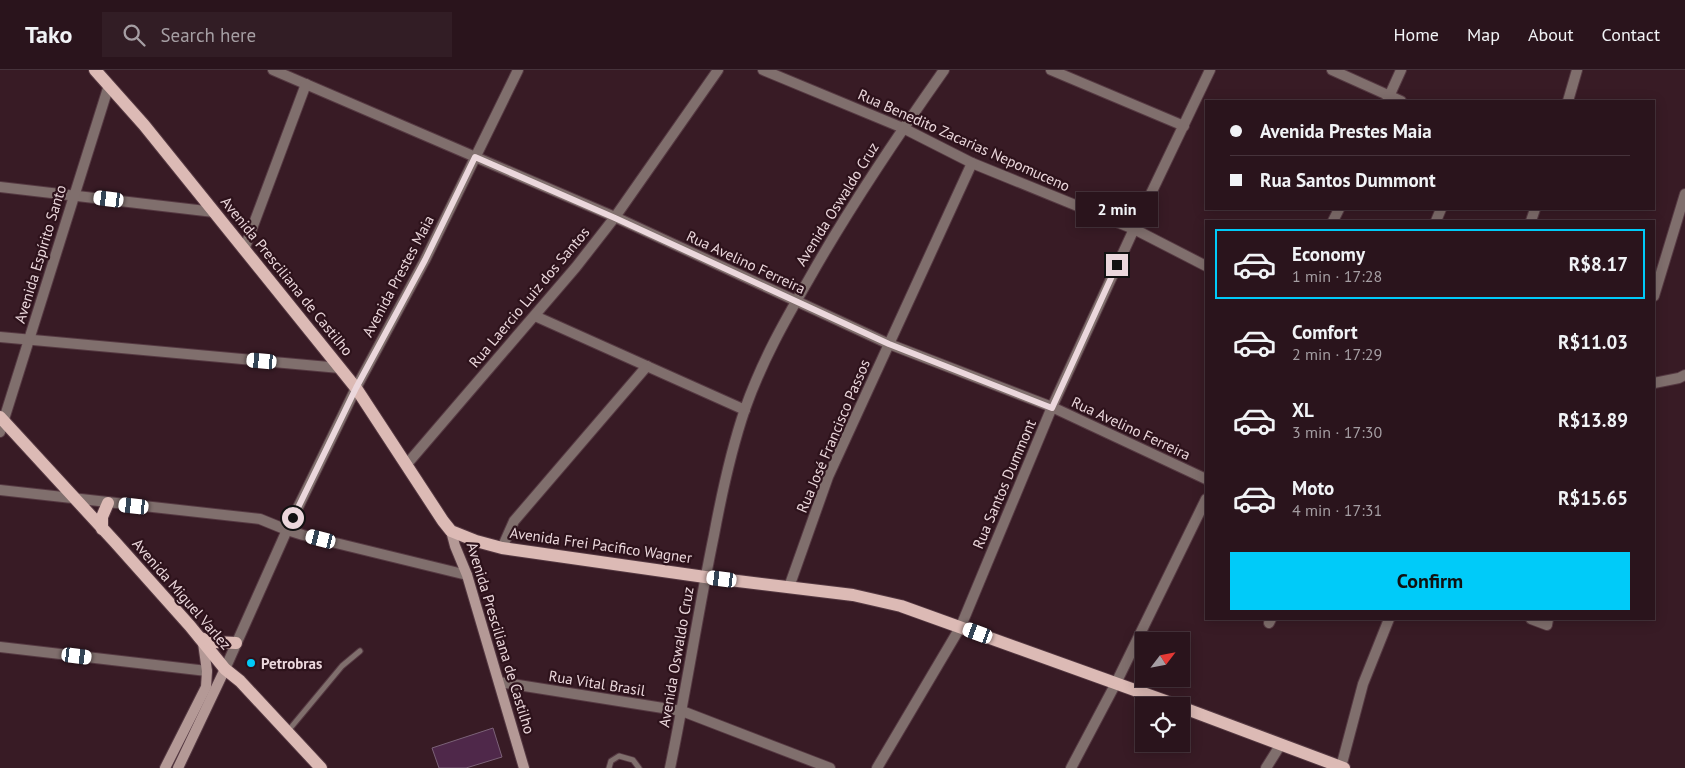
<!DOCTYPE html>
<meta charset="utf-8">
<style>
body{margin:0;font-family:"PT Sans",sans-serif;background:#321d25;color:#f1f3f6;height:100vh;display:flex;flex-direction:column;font-size:19px;white-space:nowrap}
*{box-sizing:border-box;margin:0}
p{font-size:16px;color:#a59ea3}
.icon{flex:none;width:28px;height:28px;fill:none;stroke:currentColor;stroke-width:2;stroke-linecap:round;stroke-linejoin:round}
.map{position:relative;flex:1;overflow:hidden}
.sheet{position:absolute;left:1205px;top:150px;width:450px;height:400px;display:flex;flex-direction:column;background:#2a141c;border-radius:0px;box-shadow:0 2px 12px #0003,0 0 0 1px #46333b}
.sheet>*{flex:none}
.guide{position:absolute;left:1205px;top:30px;width:450px;height:110px;border-radius:0px;box-shadow:0 2px 12px #0003,0 0 0 1px #46333b;display:grid;align-content:center;height:110px;padding:0 25px;background:#2a141c}
.needle{width:32px;rotate:58deg}
.buttons{position:absolute;left:1135px;top:562px;display:grid;gap:10px}
.buttons a{display:grid;place-items:center;width:55px;height:55px;border-radius:0px;background:#2a141c;box-shadow:0 2px 12px #0003,0 0 0 1px #46333b;font-size:25px}
.end{position:absolute;width:22px;height:22px;margin:-11px;border:6px solid #ebd7dc;background:#111;box-shadow:0 0 0 2px #111}
.from{border-radius:50%}
.bubble{position:absolute;height:35px;border-radius:0px;background:#2a141c;box-shadow:0 2px 12px #0003,0 0 0 1px #46333b;font-size:16px;font-weight:700;line-height:35px;text-align:center}
.car{position:absolute;width:15px;height:30px;margin:-15px -8px;border-radius:6px;box-shadow:0 0 4px 1px #0007;background:linear-gradient(#fff 24%,#345 0 40%,#fff 0 76%,#345 0 86%,#fff 0)}
.guide b{display:flex;align-items:center;gap:18px;height:48px;font-size:19px}
.guide b+b{border-top:1px solid #46333b}
.guide i{width:12px;height:12px;background:#f1f3f6}
ul{padding:9px 0 0;list-style:none}
li{display:flex;align-items:center;gap:15px;height:70px;margin:0 10px 8px;padding:0 15px;border:2px solid transparent;border-radius:0px}
li div{flex:1}
li b{display:block;font-size:19px}
li em{font-style:normal;font-weight:700}
li.selected{border-color:#00cbf9}
li>.icon{width:45px;height:45px;stroke-width:1.5}
.cta{display:flex;gap:10px;margin-top:auto;padding:10px 25px}
.cta a{flex:1;height:58px;border-radius:0px;background:#00cbf9;color:#111;font-size:20px;font-weight:700;line-height:58px;text-align:center}
header{display:flex;align-items:center;gap:30px;box-sizing:border-box;height:70px;padding:0 25px;background:#2a141c;border-bottom:1px solid #46333b}
header strong{font-size:24px}
nav{display:flex;gap:28px;margin-inline-start:auto;font-size:18px}
.search{width:350px;height:45px;background:#321d25;display:flex;align-items:center;gap:12px;box-sizing:border-box;padding:0 18px;border-radius:0px;color:#a59ea3;font-size:19px}
.map>svg:first-child{display:block}
.building{fill:#4f284a;stroke:#7c6278}
.lines{fill:none;stroke-linecap:round;stroke-linejoin:round}
.lane-casing{stroke:#553942;stroke-width:7}
.street-casing{stroke:#553942;stroke-width:12}
.secondary-casing{stroke:#553942;stroke-width:12}
.primary-casing{stroke:#553942;stroke-width:14}
.lane{stroke:#806f6d;stroke-width:5}
.street{stroke:#806f6d;stroke-width:10}
.secondary{stroke:#b49996;stroke-width:10}
.primary{stroke:#dcbab5;stroke-width:12}
.route{stroke:#ebd7dc;stroke-width:6}
.poi-dot{fill:#00cbf9;stroke:#2d121b;stroke-width:2}
.labels{text-anchor:middle;dominant-baseline:central;stroke-width:4.5;stroke-linejoin:round;paint-order:stroke}
.street-label{font-size:15px;fill:#ebd7dc;stroke:#2d121b}
.poi-label{font-size:15px;font-weight:bold;fill:#ebd7dc;stroke:#2d121b;text-anchor:start}
</style>
<header>
<strong>Tako</strong>
<div class="search"><svg class="icon" aria-label="search" viewBox="0 0 24 24"><circle cx="10" cy="10" r="6"/><path d="M15 15l6 6"/></svg>Search here</div>
<nav><a>Home</a><a>Map</a><a>About</a><a>Contact</a></nav>
</header>
<div class="map">
<svg width="1685" height="698" viewBox="0 0 1685 698">
<rect width="100%" height="100%" fill="#381b25"/>
<path class="building" d="M 493,658 L 502,687 L 466,698 L 439,698 L 432,678 Z"/>
<g class="lines">
<g class="lane-casing">
<g id="lane">
<path d="M 288,661 L 342,596 L 360,581"/>
<path d="M 609,698 L 611,691 L 619,686 L 633,690 L 639,698"/>
</g>
</g>
<g class="street-casing">
<g id="street">
<path d="M 273,0 L 615,147 L 889,274 L 1052,337 L 1206,409"/>
<path d="M 763,0 L 903,58 L 972,93 L 1134,159 L 1206,196"/>
<path d="M 1051,0 L 1184,56"/>
<path d="M 1332,0 L 1401,31"/>
<path d="M 1387,31 L 1401,0"/>
<path d="M 1568,31 L 1577,0"/>
<path d="M 0,117 L 214,142"/>
<path d="M 1333,151 L 1339,139"/>
<path d="M 1436,151 L 1441,139"/>
<path d="M 1531,151 L 1535,139"/>
<path d="M 244,180 L 306,14"/>
<path d="M 1654,226 L 1685,124"/>
<path d="M 535,246 L 745,340"/>
<path d="M 0,267 L 340,298"/>
<path d="M 1654,313 L 1679,308 L 1685,305"/>
<path d="M 0,362 L 109,15"/>
<path d="M 407,394 L 576,197 L 615,147 L 718,0"/>
<path d="M 0,420 L 260,449 L 287,460 L 303,465 L 467,505"/>
<path d="M 502,478 L 514,451 L 647,296"/>
<path d="M 789,517 L 828,407 L 972,93"/>
<path d="M 1531,549 L 1547,555 L 1548,549"/>
<path d="M 1269,553 L 1271,549"/>
<path d="M 0,577 L 207,601"/>
<path d="M 225,599 L 287,460 L 356,318 L 425,190 L 518,0"/>
<path d="M 499,612 L 682,641 L 830,698"/>
<path d="M 1341,697 L 1363,614 L 1389,549"/>
<path d="M 670,698 C 686,621 698,542 714,465 C 722,422 731,380 745,339 C 762,291 784,252 809,209 C 850,136 896,68 944,0"/>
<path d="M 877,698 L 961,556 L 1052,337 L 1134,159 L 1210,0"/>
<path d="M 1071,698 L 1116,613 L 1206,429"/>
<path d="M 1266,698 L 1281,674"/>
</g>
</g>
<g class="secondary-casing">
<g id="secondary">
<path d="M 451,461 L 455,476 L 467,505 L 524,698"/>
<path d="M 165,698 L 206,617 L 207,601 L 203,573"/>
<path d="M 178,698 L 225,599"/>
</g>
</g>
<g class="primary-casing">
<g id="primary">
<path d="M 95,0 L 144,55 L 356,318 L 443,451 L 451,461 L 476,471 L 502,478 L 705,507 L 853,525 L 901,536 L 1179,636"/>
<path d="M 0,347 L 115,472 L 190,556 L 225,599 L 240,611 L 321,698"/>
<path d="M 102,459 L 102,447 L 108,433"/>
<path d="M 200,568 L 215,572 L 236,573"/>
<path d="M 1181,637 L 1344,698"/>
</g>
</g>
<use href="#lane" class="lane"/>
<use href="#street" class="street"/>
<use href="#secondary" class="secondary"/>
<use href="#primary" class="primary"/>
</g>
<g class="lines">
<path class="route" d="M 293,448 L 356,318 L 425,190 L 475,87 L 615,148 L 889,274 L 1052,338 L 1117,195"/>
</g>
<circle class="poi-dot" cx="251" cy="593" r="5"/>
<g class="labels">
<g class="street-label">
<text transform="translate(964 70) rotate(24)">Rua Benedito Zacarias Nepomuceno</text>
<text transform="translate(837 134) rotate(-58)">Avenida Oswaldo Cruz</text>
<text transform="translate(40 184) rotate(-73)">Avenida Espírito Santo</text>
<text transform="translate(746 192) rotate(25)">Rua Avelino Ferreira</text>
<text transform="translate(287 206) rotate(51)">Avenida Presciliana de Castilho</text>
<text transform="translate(398 206) rotate(-62)">Avenida Prestes Maia</text>
<text transform="translate(529 227) rotate(-50)">Rua Laercio Luiz dos Santos</text>
<text transform="translate(1131 358) rotate(25)">Rua Avelino Ferreira</text>
<text transform="translate(833 366) rotate(-67)">Rua José Francisco Passos</text>
<text transform="translate(1004 414) rotate(-67)">Rua Santos Dummont</text>
<text transform="translate(601 475) rotate(8)">Avenida Frei Pacifico Wagner</text>
<text transform="translate(182 524) rotate(49)">Avenida Miguel Varlez</text>
<text transform="translate(501 568) rotate(73)">Avenida Presciliana de Castilho</text>
<text transform="translate(676 587) rotate(-80)">Avenida Oswaldo Cruz</text>
<text transform="translate(597 613) rotate(9)">Rua Vital Brasil</text>
</g>
<g class="poi-label">
<text x="261" y="593">Petrobras</text>
</g>
</g>
</svg>
<div class="buttons">
<a><svg class="needle" viewBox="-14 -14 28 28"><path d="M0-13l5 13h-10z" fill="#e53935"/><path d="M0 13l5-13h-10z" fill="#a59ea3"/></svg></a>
<a><svg class="icon" aria-label="locate" viewBox="0 0 24 24"><circle cx="12" cy="12" r="6"/><path d="M12 2v4M12 18v4M2 12h4M18 12h4"/></svg></a>
</div>
<i class="end from" style="left:293px;top:448px"></i>
<i class="end" style="left:1117px;top:195px"></i>
<div class="bubble" style="left:1076px;top:122px;width:82px">2 min</div>
<i class="car" style="left:109px;top:129px;rotate:277deg"></i>
<i class="car" style="left:262px;top:291px;rotate:275deg"></i>
<i class="car" style="left:134px;top:436px;rotate:276deg"></i>
<i class="car" style="left:321px;top:469px;rotate:284deg"></i>
<i class="car" style="left:722px;top:509px;rotate:277deg"></i>
<i class="car" style="left:978px;top:563px;rotate:290deg"></i>
<i class="car" style="left:77px;top:586px;rotate:97deg"></i>
<div class="guide">
<b><i class="from"></i>Avenida Prestes Maia</b>
<b><i></i>Rua Santos Dummont</b>
</div>
<section class="sheet">
<ul>
<li class="selected"><svg class="icon" aria-label="car" viewBox="0 0 24 24"><path d="M5 17H2v-5l4-1 3-4h7l3 4 3 1v5h-3M9 17h6M6 11h13"/><circle cx="7" cy="17" r="2"/><circle cx="17" cy="17" r="2"/></svg><div><b>Economy</b><p>1 min · 17:28</p></div><em>R$8.17</em></li>
<li><svg class="icon" aria-label="car" viewBox="0 0 24 24"><path d="M5 17H2v-5l4-1 3-4h7l3 4 3 1v5h-3M9 17h6M6 11h13"/><circle cx="7" cy="17" r="2"/><circle cx="17" cy="17" r="2"/></svg><div><b>Comfort</b><p>2 min · 17:29</p></div><em>R$11.03</em></li>
<li><svg class="icon" aria-label="car" viewBox="0 0 24 24"><path d="M5 17H2v-5l4-1 3-4h7l3 4 3 1v5h-3M9 17h6M6 11h13"/><circle cx="7" cy="17" r="2"/><circle cx="17" cy="17" r="2"/></svg><div><b>XL</b><p>3 min · 17:30</p></div><em>R$13.89</em></li>
<li><svg class="icon" aria-label="car" viewBox="0 0 24 24"><path d="M5 17H2v-5l4-1 3-4h7l3 4 3 1v5h-3M9 17h6M6 11h13"/><circle cx="7" cy="17" r="2"/><circle cx="17" cy="17" r="2"/></svg><div><b>Moto</b><p>4 min · 17:31</p></div><em>R$15.65</em></li>
</ul>
<div class="cta"><a>Confirm</a></div>
</section>
</div>
